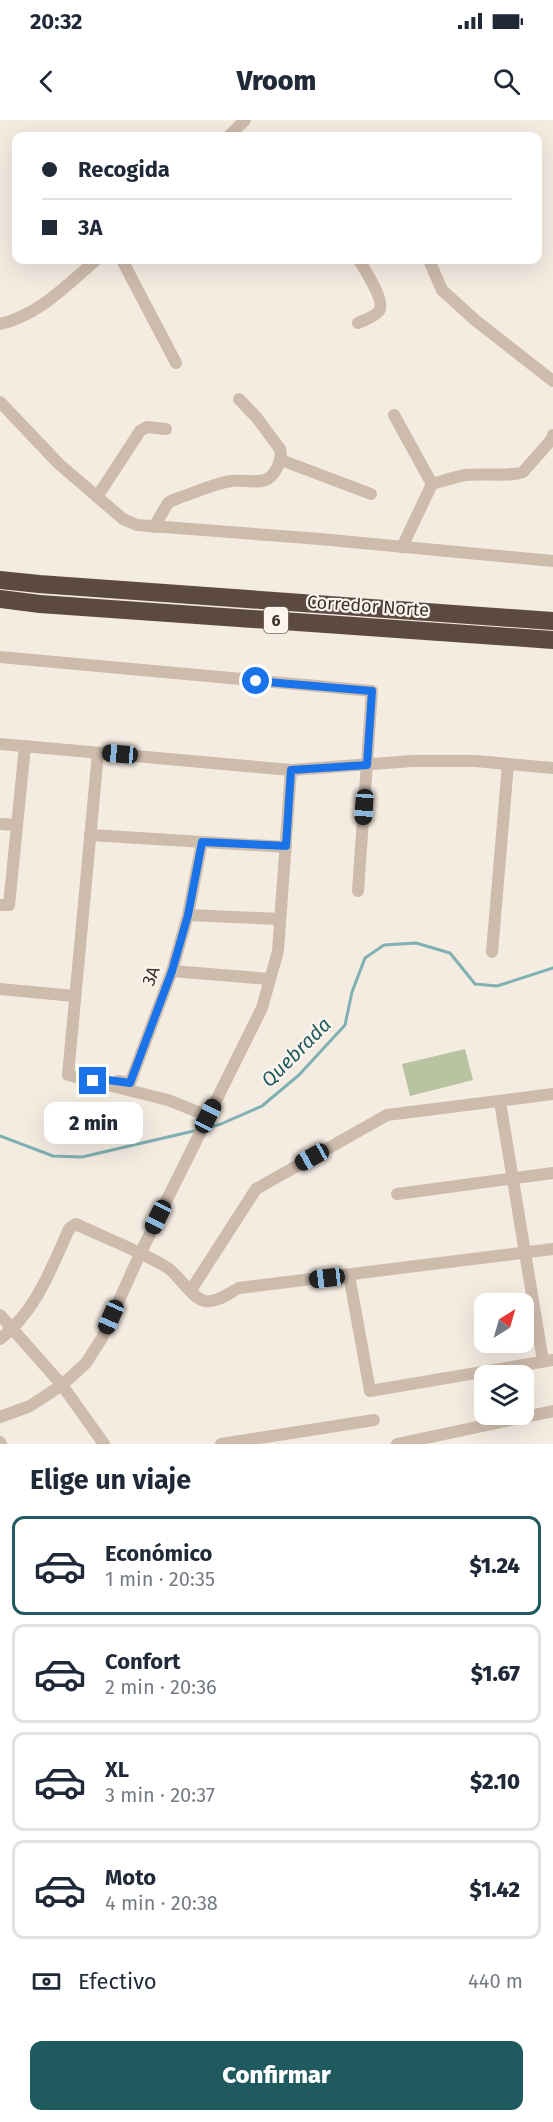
<!DOCTYPE html>
<html lang="es">
<meta charset="utf-8">
<style>
body{margin:0;font-family:"Fira Sans",sans-serif;background:#f2f2f3;color:#1f2937;height:100vh;display:flex;flex-direction:column;font-size:22px;white-space:nowrap}
*{box-sizing:border-box;margin:0}
p{font-size:20px;color:#747a83}
.icon{flex:none;width:33px;height:33px;fill:none;stroke:currentColor;stroke-width:2;stroke-linecap:round;stroke-linejoin:round}
.map{position:relative;height:1324px;overflow:hidden}
.panel{display:flex;flex-direction:column;background:#fff;flex:1}
.panel>*{flex:none}
.banner{position:absolute;left:12px;top:12px;width:530px;height:132px;border-radius:12px;box-shadow:0 6px 24px #0002;display:grid;align-content:center;height:132px;padding:0 30px;background:#fff}
.needle{width:39px;rotate:37deg}
.buttons{position:absolute;left:474px;top:1173px;display:grid;gap:12px}
.buttons a{display:grid;place-items:center;width:60px;height:60px;border-radius:12px;background:#fff;box-shadow:0 6px 24px #0002;font-size:30px}
.end{position:absolute;width:27px;height:27px;margin:-14px;border:8px solid #1a73e8;background:#fff;box-shadow:0 0 0 3px #fff}
.from{border-radius:50%}
.bubble{position:absolute;height:42px;border-radius:12px;background:#fff;box-shadow:0 6px 24px #0002;font-size:20px;font-weight:800;line-height:42px;text-align:center}
.car{position:absolute;width:18px;height:36px;margin:-18px -9px;border-radius:8px;box-shadow:0 0 4px 2px #0007;background:linear-gradient(#222 24%,#8ab4d8 0 40%,#222 0 76%,#8ab4d8 0 86%,#222 0)}
.banner b{display:flex;align-items:center;gap:21px;height:57px;font-size:22px}
.banner b+b{border-top:2px solid #e0e1e3}
.banner i{width:15px;height:15px;background:#1f2937}
ul{padding:0;list-style:none}
li{display:flex;align-items:center;gap:18px;height:99px;margin:0 12px 9px;padding:0 18px;border:3px solid #e0e1e3;border-radius:12px}
li div{flex:1}
li b{display:block;font-size:22px}
li em{font-style:normal;font-weight:800}
li.selected{border-color:#1f5a5e}
li>.icon{width:54px;height:54px;stroke-width:1.5}
h2{padding:0 30px;font-size:27px;line-height:72px}
.pay{display:flex;align-items:center;gap:15px;height:66px;padding:0 30px;font-size:22px}
.pay p{margin-inline-start:auto}
.button{display:flex;gap:12px;margin-top:auto;padding:12px 30px}
.button a{flex:1;height:69px;border-radius:12px;background:#1f5a5e;color:#fff;font-size:24px;font-weight:800;line-height:69px;text-align:center}
.status{display:flex;justify-content:space-between;align-items:center;height:42px;padding:0 30px;background:#fff;direction:ltr}
.status svg{height:16px;fill:currentColor}
header{display:flex;justify-content:space-between;align-items:center;height:78px;padding:0 30px;background:#fff;font-size:27px;font-weight:800}
.map>svg:first-child{display:block}
.green{fill:#b8c4a0}
.lines{fill:none;stroke-linecap:round;stroke-linejoin:round}
.stream{stroke:#7fb0b2;stroke-width:3}
.minor{stroke:#cdbbac;stroke-width:12}
.highway{stroke:#5c4a42;stroke-width:18}
.route{stroke:#1a73e8;stroke-width:8}
.labels{text-anchor:middle;dominant-baseline:central;stroke-width:4.5;stroke-linejoin:round;paint-order:stroke}
.shield{fill:#fbf5ee;stroke:#756b66;stroke-width:1.5}
.shield-label{font-size:16px;font-weight:bold;fill:#3b302b}
.street-label{font-size:18px;fill:#3b302b;stroke:#fbf5ee}
.water-label{font-size:20px;font-style:italic;fill:#1f5a5e;stroke:#fbf5ee}
</style>
<div class="status"><b>20:32</b><svg viewBox="0 0 49 12"><path d="M0 12V9h3v3zM5 12V6h3v6zM10 12V3h3v9zM15 12V0h3v12zM26 1h20v11H26zM47 4h2v5h-2z"/></svg></div>
<header><svg class="icon" aria-label="back" viewBox="0 0 24 24"><path d="M15 5l-7 7 7 7"/></svg>Vroom<svg class="icon" aria-label="search" viewBox="0 0 24 24"><circle cx="10" cy="10" r="6"/><path d="M15 15l6 6"/></svg></header>
<div class="map">
<svg width="553" height="1324" viewBox="0 0 553 1324">
<rect width="100%" height="100%" fill="#f4ebe1"/>
<path class="green" d="M 465,929 L 473,960 L 410,976 L 402,944 Z"/>
<g class="lines">
<g class="stream">
<path d="M 207,1008 L 221,1004 L 262,986 L 299,955 L 345,905 L 352,872 L 365,838 L 384,825 L 416,823 L 450,833 L 475,864 L 497,866 L 553,848"/>
<path d="M 0,1016 L 53,1036 L 82,1037 L 198,1010"/>
</g>
<g class="minor">
<path d="M 229,16 L 245,0"/>
<path d="M 122,140 L 176,243"/>
<path d="M 429,140 L 442,170 L 475,200 L 553,261"/>
<path d="M 358,203 C 364,200 375,197 379,191 C 386,181 364,149 359,140"/>
<path d="M 0,204 C 39,195 67,165 96,140"/>
<path d="M 0,282 L 59,344 L 123,399 L 137,405 L 320,419 L 553,441"/>
<path d="M 394,295 L 432,364 L 402,427"/>
<path d="M 281,340 L 371,374"/>
<path d="M 432,364 C 443,361 454,357 465,355 C 480,353 512,357 523,352 L 552,319 L 553,315"/>
<path d="M 97,377 L 140,311 L 147,307 L 166,309"/>
<path d="M 154,407 L 168,383 L 173,380 C 189,375 215,363 231,361 C 242,359 259,365 269,358 C 276,353 283,338 280,329 L 257,298 L 239,279"/>
<path d="M 0,537 L 372,571 L 358,771"/>
<path d="M 0,624 L 291,650 L 412,641 L 475,641 L 553,648"/>
<path d="M 98,633 L 68,955 L 168,980 L 208,996"/>
<path d="M 0,704 L 17,705"/>
<path d="M 90,715 L 286,727"/>
<path d="M 0,785 L 9,785 L 25,626"/>
<path d="M 188,795 L 280,799"/>
<path d="M 492,832 L 508,644"/>
<path d="M 172,851 L 270,859"/>
<path d="M 0,869 L 74,876"/>
<path d="M 118,961 L 130,963 L 172,851 L 188,795 L 202,722"/>
<path d="M 500,982 L 543,1241"/>
<path d="M 397,1074 L 553,1053"/>
<path d="M 349,1155 L 370,1271 L 553,1240"/>
<path d="M 191,1170 L 256,1069 L 387,995 L 553,974"/>
<path d="M 0,1195 L 62,1265 L 104,1324"/>
<path d="M 0,1219 C 36,1191 51,1149 69,1109 L 76,1104 C 103,1117 143,1132 168,1148 C 179,1156 193,1179 205,1181 C 217,1183 229,1173 239,1168 L 553,1129"/>
<path d="M 0,1297 L 30,1286 L 62,1265 L 86,1243 L 102,1218 L 140,1134 L 262,888 L 278,831 L 291,650"/>
<path d="M 0,1322 L 1,1324"/>
<path d="M 221,1324 L 374,1300"/>
<path d="M 397,1324 L 553,1291"/>
</g>
<g class="highway">
<path d="M 0,460 L 39,464 L 553,501"/>
<path d="M 0,479 L 40,484 L 553,520"/>
</g>
</g>
<g class="lines">
<path class="route" d="M 93,961 L 101,959 L 130,963 L 172,851 L 188,795 L 202,722 L 286,726 L 291,650 L 367,645 L 372,571 L 256,561"/>
</g>
<g class="labels">
<rect class="shield" x="264" y="487" width="24" height="26" rx="4.5"/>
<g class="shield-label">
<text x="276" y="500">6</text>
</g>
<g class="street-label">
<text transform="translate(368 486) rotate(4)">Corredor Norte</text>
<text transform="translate(151 856) rotate(-70)">3A</text>
</g>
<g class="water-label">
<text transform="translate(296 932) rotate(-45)">Quebrada</text>
</g>
</g>
</svg>
<div class="buttons">
<a><svg class="needle" viewBox="-14 -14 28 28"><path d="M0-13l5 13h-10z" fill="#e53935"/><path d="M0 13l5-13h-10z" fill="#747a83"/></svg></a>
<a><svg class="icon" aria-label="layers" viewBox="0 0 24 24"><path d="M12 4l9 5-9 5-9-5zM3 14l9 5 9-5"/></svg></a>
</div>
<i class="end from" style="left:256px;top:561px"></i>
<i class="end" style="left:93px;top:961px"></i>
<div class="bubble" style="left:44px;top:982px;width:99px">2 min</div>
<i class="car" style="left:120px;top:634px;rotate:275deg"></i>
<i class="car" style="left:364px;top:687px;rotate:184deg"></i>
<i class="car" style="left:208px;top:996px;rotate:27deg"></i>
<i class="car" style="left:312px;top:1037px;rotate:241deg"></i>
<i class="car" style="left:158px;top:1097px;rotate:206deg"></i>
<i class="car" style="left:327px;top:1158px;rotate:263deg"></i>
<i class="car" style="left:111px;top:1197px;rotate:204deg"></i>
<div class="banner">
<b><i class="from"></i>Recogida</b>
<b><i></i>3A</b>
</div>
</div>
<section class="panel">
<h2>Elige un viaje</h2>
<ul>
<li class="selected"><svg class="icon" aria-label="car" viewBox="0 0 24 24"><path d="M5 17H2v-5l4-1 3-4h7l3 4 3 1v5h-3M9 17h6M6 11h13"/><circle cx="7" cy="17" r="2"/><circle cx="17" cy="17" r="2"/></svg><div><b>Económico</b><p>1 min · 20:35</p></div><em>$1.24</em></li>
<li><svg class="icon" aria-label="car" viewBox="0 0 24 24"><path d="M5 17H2v-5l4-1 3-4h7l3 4 3 1v5h-3M9 17h6M6 11h13"/><circle cx="7" cy="17" r="2"/><circle cx="17" cy="17" r="2"/></svg><div><b>Confort</b><p>2 min · 20:36</p></div><em>$1.67</em></li>
<li><svg class="icon" aria-label="car" viewBox="0 0 24 24"><path d="M5 17H2v-5l4-1 3-4h7l3 4 3 1v5h-3M9 17h6M6 11h13"/><circle cx="7" cy="17" r="2"/><circle cx="17" cy="17" r="2"/></svg><div><b>XL</b><p>3 min · 20:37</p></div><em>$2.10</em></li>
<li><svg class="icon" aria-label="car" viewBox="0 0 24 24"><path d="M5 17H2v-5l4-1 3-4h7l3 4 3 1v5h-3M9 17h6M6 11h13"/><circle cx="7" cy="17" r="2"/><circle cx="17" cy="17" r="2"/></svg><div><b>Moto</b><p>4 min · 20:38</p></div><em>$1.42</em></li>
</ul>
<div class="pay"><svg class="icon" aria-label="cash" viewBox="0 0 24 24"><path d="M3 7h18v10H3z"/><circle cx="12" cy="12" r="2"/></svg>Efectivo<p>440 m</p></div>
<div class="button"><a>Confirmar</a></div>
</section>
